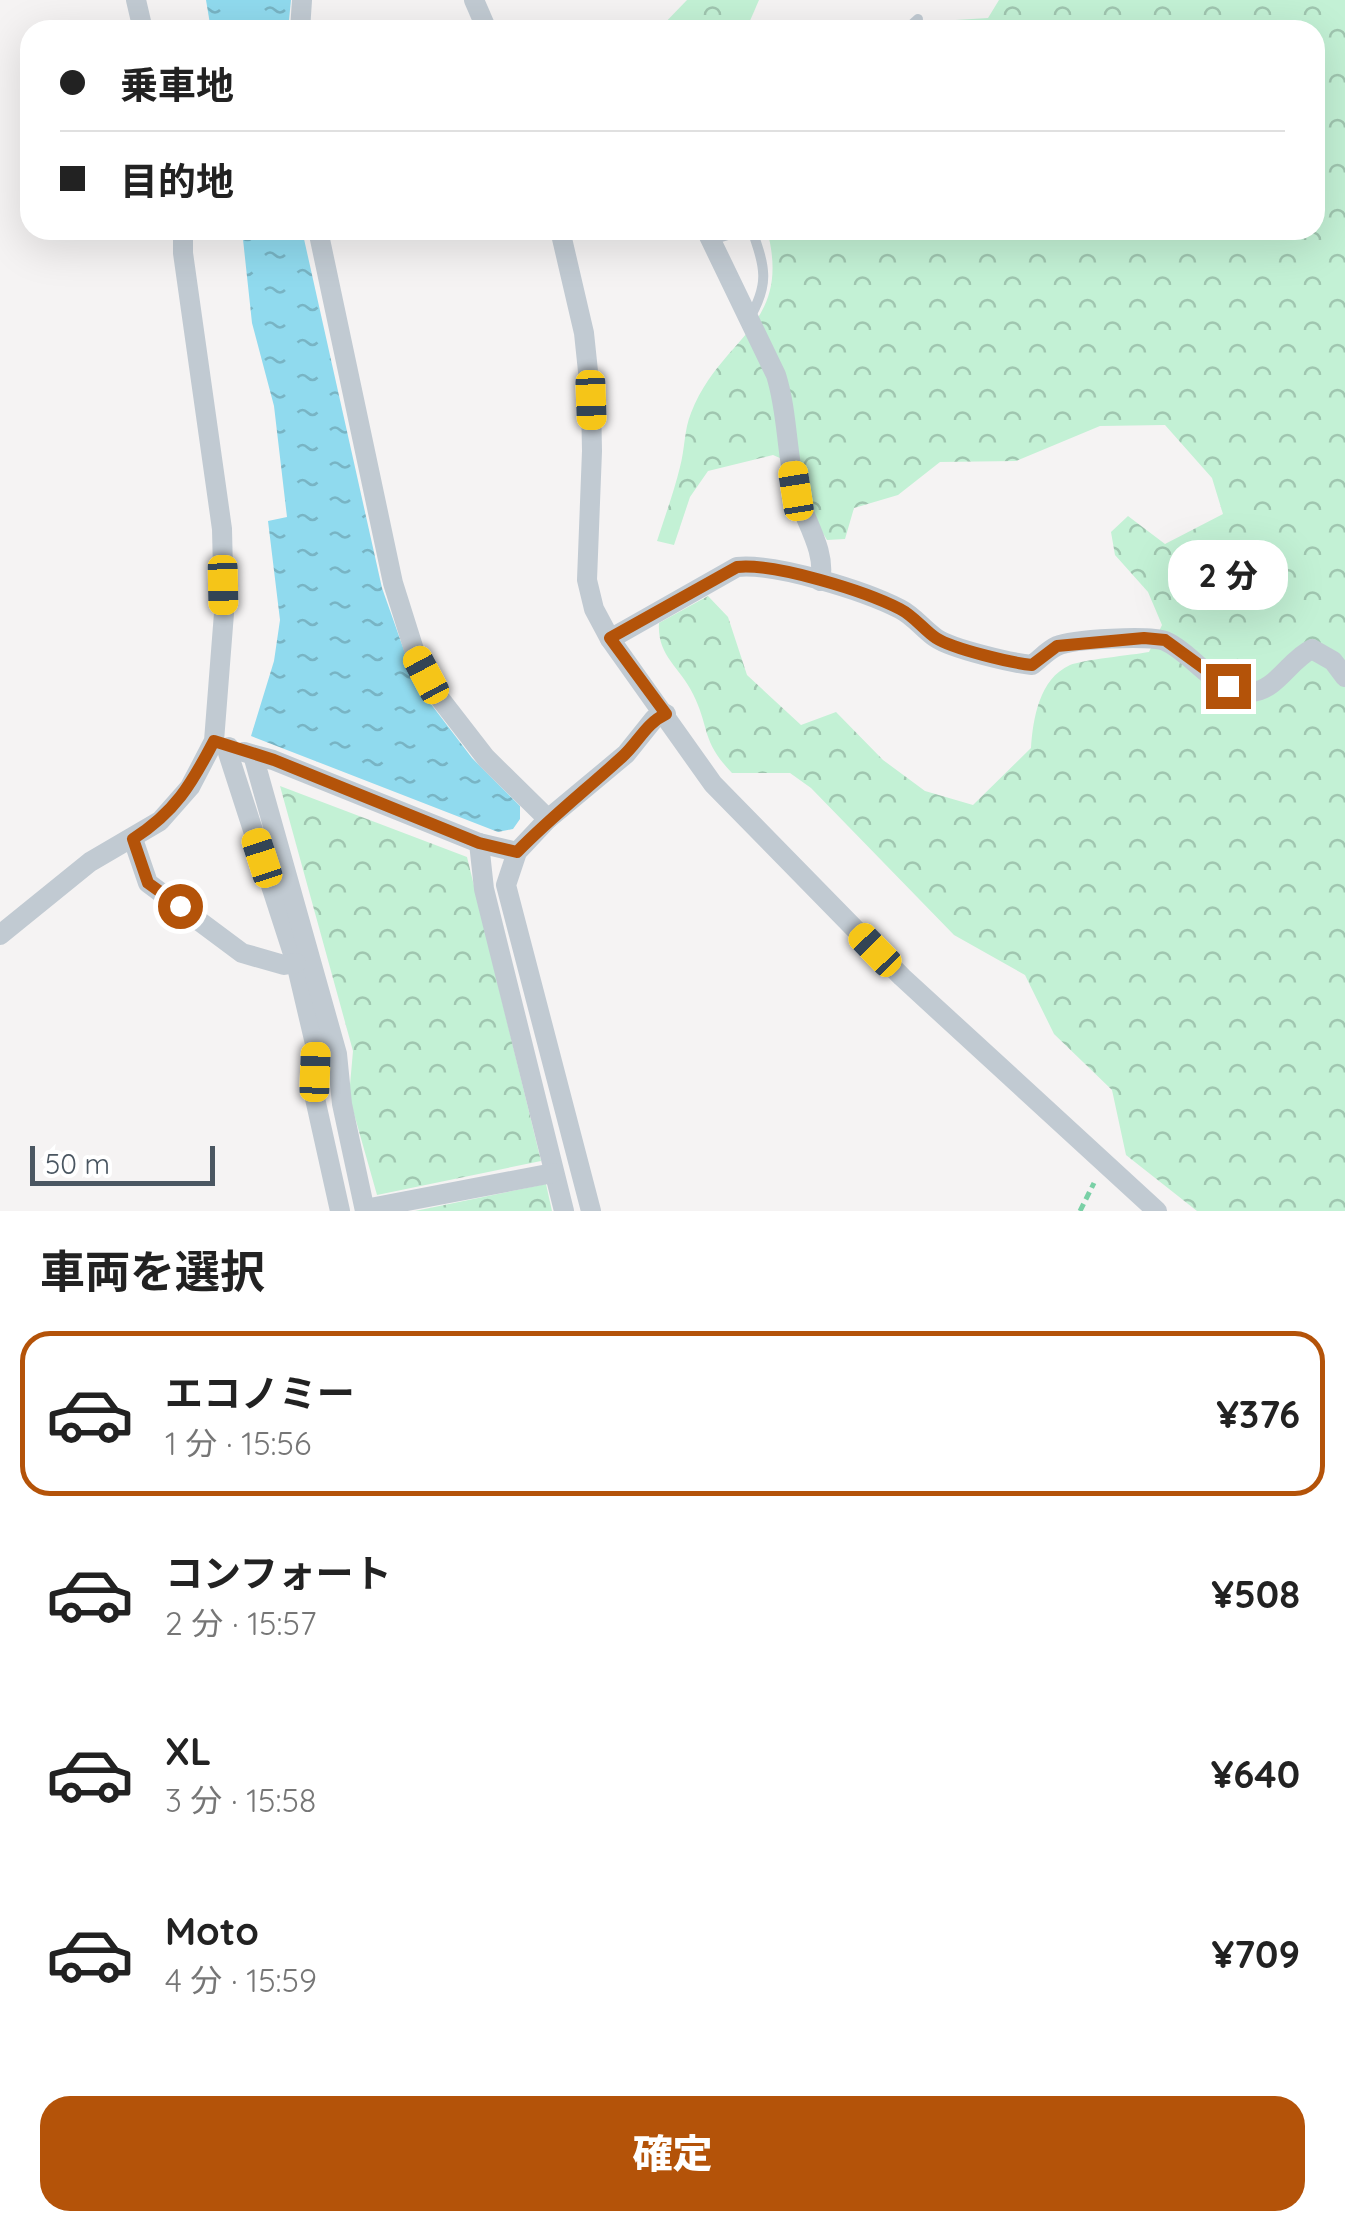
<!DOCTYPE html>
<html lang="ja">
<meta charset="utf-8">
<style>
body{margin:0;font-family:Quicksand,"Noto Sans JP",sans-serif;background:#f2f2f2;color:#222;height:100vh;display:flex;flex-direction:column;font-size:38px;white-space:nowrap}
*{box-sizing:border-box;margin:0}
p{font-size:32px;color:#767676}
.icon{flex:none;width:55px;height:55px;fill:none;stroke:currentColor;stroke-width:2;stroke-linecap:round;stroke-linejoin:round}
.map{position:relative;height:1211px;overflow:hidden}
.drawer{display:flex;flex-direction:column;background:#fff;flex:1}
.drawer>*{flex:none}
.banner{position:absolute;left:20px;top:20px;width:1305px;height:220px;border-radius:30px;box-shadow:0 10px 40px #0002;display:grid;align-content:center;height:220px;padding:0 40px;background:#fff}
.scale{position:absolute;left:30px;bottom:25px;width:185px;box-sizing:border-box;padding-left:10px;border:5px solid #4a5661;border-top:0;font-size:28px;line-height:35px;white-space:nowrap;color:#4a5661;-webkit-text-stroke:8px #fff;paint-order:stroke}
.end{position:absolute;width:45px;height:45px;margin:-22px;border:12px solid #b45309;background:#fff;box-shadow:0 0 0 5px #fff}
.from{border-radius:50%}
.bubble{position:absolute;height:70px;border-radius:30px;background:#fff;box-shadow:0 10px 40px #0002;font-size:32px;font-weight:800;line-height:70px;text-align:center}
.car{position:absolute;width:30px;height:60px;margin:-30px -15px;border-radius:12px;box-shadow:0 0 8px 2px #0007;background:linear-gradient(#f5c518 24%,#345 0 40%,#f5c518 0 76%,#345 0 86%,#f5c518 0)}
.banner b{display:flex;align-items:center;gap:35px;height:95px;font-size:38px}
.banner b+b{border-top:2px solid #e0e0e0}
.banner i{width:25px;height:25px;background:#222}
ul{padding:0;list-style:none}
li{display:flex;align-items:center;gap:30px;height:165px;margin:0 20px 15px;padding:0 20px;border:5px solid transparent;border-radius:30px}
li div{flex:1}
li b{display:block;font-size:38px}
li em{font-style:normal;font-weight:800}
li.active{border-color:#b45309}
li>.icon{width:90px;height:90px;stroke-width:1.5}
h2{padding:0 40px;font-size:45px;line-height:120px}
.primary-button{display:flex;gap:20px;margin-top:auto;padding:20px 40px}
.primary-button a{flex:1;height:115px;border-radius:30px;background:#b45309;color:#fff;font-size:40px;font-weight:800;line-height:115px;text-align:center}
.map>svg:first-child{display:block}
.forest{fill:url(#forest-crowns)}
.water{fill:url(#water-ripples)}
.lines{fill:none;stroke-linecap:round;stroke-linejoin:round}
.path{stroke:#7ad0a6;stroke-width:5;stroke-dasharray:8 5;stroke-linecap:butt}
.service{stroke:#c1cad2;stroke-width:10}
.minor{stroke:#c1cad2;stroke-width:20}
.route{stroke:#b45309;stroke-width:12}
</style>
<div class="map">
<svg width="1345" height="1211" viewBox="0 0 1345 1211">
<defs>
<pattern id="forest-crowns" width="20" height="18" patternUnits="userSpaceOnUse" patternTransform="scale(2.5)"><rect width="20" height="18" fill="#c3f1d5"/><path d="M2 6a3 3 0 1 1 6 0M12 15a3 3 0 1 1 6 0" fill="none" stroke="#a0c6b0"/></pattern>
<pattern id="water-ripples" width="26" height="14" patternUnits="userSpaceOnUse" patternTransform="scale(2.5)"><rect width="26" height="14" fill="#90daee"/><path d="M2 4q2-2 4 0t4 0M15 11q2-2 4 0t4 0" fill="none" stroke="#78b4c4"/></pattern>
</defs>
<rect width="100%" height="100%" fill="#f5f3f3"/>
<g class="forest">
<path d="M 687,0 L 759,0 L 746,30 L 658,30 Z"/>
<path d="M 999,0 L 1345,0 L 1345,1211 L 1197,1211 L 1126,1155 L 1112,1090 L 1054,1034 L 1025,975 L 954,935 L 811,788 L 790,773 L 732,773 C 701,741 710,728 693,694 C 679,666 657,656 659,623 L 708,596 L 728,617 L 747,675 L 801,725 L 836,712 L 883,760 L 925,791 L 973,805 L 1031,748 C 1033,719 1039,679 1070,665 C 1082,660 1132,655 1149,652 L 1162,625 L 1148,592 L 1115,555 L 1111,532 L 1128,516 L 1165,544 L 1223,514 L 1212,478 L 1165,425 L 1100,426 L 1016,461 L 940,462 L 898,495 L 854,508 L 845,539 L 827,540 L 812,515 L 803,468 L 773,455 L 708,471 L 690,497 L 674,545 L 657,541 C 665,516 674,492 680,467 C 685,449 684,430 691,413 C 721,336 793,327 767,230 L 1315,230 L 1315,30 L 926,30 L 939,21 L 988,18 Z"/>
<path d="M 280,786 L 467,857 L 541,1161 L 377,1195 L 349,1096 L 353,1051 Z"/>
<path d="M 546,1184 L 552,1211 L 415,1211 Z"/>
</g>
<g class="water">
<path d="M 206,0 L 291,0 L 288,30 L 211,30 Z"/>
<path d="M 242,230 L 302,230 L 382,588 L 405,653 L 421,691 L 472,758 L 520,806 L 520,819 L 513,829 L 498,832 L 251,736 L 274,661 L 280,620 L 268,521 L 287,517 L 274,406 L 252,323 Z"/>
</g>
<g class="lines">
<path class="path" d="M 1080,1211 L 1094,1183"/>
<g class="service">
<path d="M 906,30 L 918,19"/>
<path d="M 711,240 L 745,230"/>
<path d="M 749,319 C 770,283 765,268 752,230"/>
</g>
<g class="minor">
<path d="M 136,0 L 143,30"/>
<path d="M 474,0 L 487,30"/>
<path d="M 300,30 L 302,0"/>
<path d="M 318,230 L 393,583 L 415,653 L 438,696 L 486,758 L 548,819"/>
<path d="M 560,230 L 584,333 L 591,400 L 592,451 L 587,580 L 594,609 L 610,639 L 713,784 L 902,977 L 1157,1211"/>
<path d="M 706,230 L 776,375 C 788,413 786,453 796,491 C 804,520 827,551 820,581"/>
<path d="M 610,639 L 737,567 C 776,563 865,591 900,609 C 914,616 924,630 936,638 C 952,649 1012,663 1032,665 C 1040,659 1048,650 1057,646 C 1072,639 1151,635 1165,641 C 1193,653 1218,695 1251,692 C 1277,690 1289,660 1312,649 L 1333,661 L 1345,677"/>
<path d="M 229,747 L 228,753 L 296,963 L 316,1048 L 314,1094 L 340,1211"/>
<path d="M 244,752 L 273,760 L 479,843 L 517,852"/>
<path d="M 253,755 L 337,1054 L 342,1104 L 365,1211"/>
<path d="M 133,839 L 148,883 L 242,953 L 284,965 L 296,963"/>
<path d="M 479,843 L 484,889 L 564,1211"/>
<path d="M 0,935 L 90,862 L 160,821 L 190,787 L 214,741 L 224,613 L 222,529 L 183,253 L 183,230"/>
<path d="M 365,1209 L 553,1173"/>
<path d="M 591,1211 L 506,885 L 517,852 L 548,819 L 626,754 L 654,719 L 666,714"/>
</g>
</g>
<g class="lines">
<path class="route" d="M 180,906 L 148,883 L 133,839 C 175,812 191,785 214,741 L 274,760 L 479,843 L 517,852 C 550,818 587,789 622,757 C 638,743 646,723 666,714 L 610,638 L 737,567 C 775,563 865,591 900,609 C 914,616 924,630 936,638 C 953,649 1012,663 1032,665 L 1057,646 L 1144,638 L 1165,640 L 1228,686"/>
</g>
</svg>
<div class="scale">50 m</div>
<i class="end from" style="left:180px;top:906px"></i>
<i class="end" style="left:1228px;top:686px"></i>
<div class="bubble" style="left:1168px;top:540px;width:120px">2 分</div>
<i class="car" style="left:591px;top:400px;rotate:178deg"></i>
<i class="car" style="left:796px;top:491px;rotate:351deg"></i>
<i class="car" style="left:223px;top:585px;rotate:179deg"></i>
<i class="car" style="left:426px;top:675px;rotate:332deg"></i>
<i class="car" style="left:262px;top:858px;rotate:342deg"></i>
<i class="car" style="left:875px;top:950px;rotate:316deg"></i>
<i class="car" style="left:315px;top:1072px;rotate:2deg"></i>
<div class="banner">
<b><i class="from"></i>乗車地</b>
<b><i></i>目的地</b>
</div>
</div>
<section class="drawer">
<h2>車両を選択</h2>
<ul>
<li class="active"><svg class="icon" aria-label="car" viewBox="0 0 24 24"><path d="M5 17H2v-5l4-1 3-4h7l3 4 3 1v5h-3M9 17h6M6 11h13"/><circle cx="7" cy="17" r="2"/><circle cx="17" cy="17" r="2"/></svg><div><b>エコノミー</b><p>1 分 · 15:56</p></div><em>¥376</em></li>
<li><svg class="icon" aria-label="car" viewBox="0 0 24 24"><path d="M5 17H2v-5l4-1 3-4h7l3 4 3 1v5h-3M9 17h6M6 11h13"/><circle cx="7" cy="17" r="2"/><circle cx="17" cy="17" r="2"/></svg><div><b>コンフォート</b><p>2 分 · 15:57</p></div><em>¥508</em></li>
<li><svg class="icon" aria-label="car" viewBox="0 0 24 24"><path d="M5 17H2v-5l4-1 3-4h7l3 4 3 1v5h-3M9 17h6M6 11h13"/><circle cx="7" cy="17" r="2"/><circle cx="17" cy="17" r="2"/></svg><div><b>XL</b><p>3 分 · 15:58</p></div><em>¥640</em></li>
<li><svg class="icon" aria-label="car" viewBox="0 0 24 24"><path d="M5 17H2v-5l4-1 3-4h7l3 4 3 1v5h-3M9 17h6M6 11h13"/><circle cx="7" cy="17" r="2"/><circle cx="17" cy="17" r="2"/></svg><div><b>Moto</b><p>4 分 · 15:59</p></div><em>¥709</em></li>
</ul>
<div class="primary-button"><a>確定</a></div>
</section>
